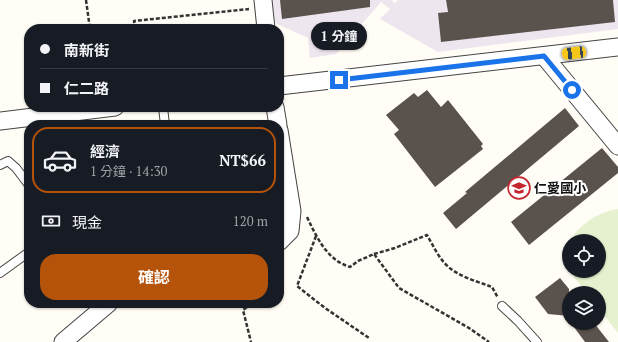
<!DOCTYPE html>
<html lang="zh-TW">
<meta charset="utf-8">
<style>
body{margin:0;font-family:"PT Serif","Noto Sans TC",serif;background:#20242c;color:#f1f3f6;height:100vh;display:flex;flex-direction:column;font-size:15px;white-space:nowrap}
*{box-sizing:border-box;margin:0}
p{font-size:13px;color:#9ea1a6}
.icon{flex:none;width:22px;height:22px;fill:none;stroke:currentColor;stroke-width:2;stroke-linecap:round;stroke-linejoin:round}
.map{position:relative;flex:1;overflow:hidden}
.sheet{position:absolute;left:24px;top:120px;width:260px;height:188px;display:flex;flex-direction:column;background:#171b24;border-radius:16px;box-shadow:0 1px 3px #0004}
.sheet>*{flex:none}
.banner{position:absolute;left:24px;top:24px;width:260px;height:88px;border-radius:16px;box-shadow:0 1px 3px #0004;display:grid;align-content:center;height:88px;padding:0 16px;background:#171b24}
.tools{position:absolute;left:562px;top:234px;display:grid;gap:8px}
.tools a{display:grid;place-items:center;width:44px;height:44px;border-radius:50%;background:#171b24;box-shadow:0 1px 3px #0004;font-size:20px}
.end{position:absolute;width:18px;height:18px;margin:-9px;border:5px solid #1a73e8;background:#fff;box-shadow:0 0 0 2px #fff}
.from{border-radius:50%}
.bubble{position:absolute;height:28px;border-radius:14px;background:#171b24;box-shadow:0 1px 3px #0004;font-size:13px;font-weight:700;line-height:28px;text-align:center}
.car{position:absolute;width:12px;height:24px;margin:-12px -6px;border-radius:5px;box-shadow:0 0 3px 1px #0007;background:linear-gradient(#f5c518 24%,#345 0 40%,#f5c518 0 76%,#345 0 86%,#f5c518 0)}
.banner b{display:flex;align-items:center;gap:14px;height:38px;font-size:15px}
.banner b+b{border-top:1px solid #363941}
.banner i{width:10px;height:10px;background:#f1f3f6}
ul{padding:7px 0 0;list-style:none}
li{display:flex;align-items:center;gap:12px;height:66px;margin:0 8px 6px;padding:0 8px;border:2px solid #363941;border-radius:16px}
li div{flex:1}
li b{display:block;font-size:15px}
li em{font-style:normal;font-weight:700}
li.active{border-color:#b45309}
li>.icon{width:36px;height:36px;stroke-width:1.5}
.pay{display:flex;align-items:center;gap:10px;height:44px;padding:0 16px;font-size:15px}
.pay p{margin-inline-start:auto}
.primary-button{display:flex;gap:8px;margin-top:auto;padding:8px 16px}
.primary-button a{flex:1;height:46px;border-radius:16px;background:#b45309;color:#fff;font-size:16px;font-weight:700;line-height:46px;text-align:center}
.map>svg:first-child{display:block}
.industrial{fill:#eee6ef}
.pitch{fill:#e6f2cf}
.building{fill:#5a524d}
.lines{fill:none;stroke-linecap:round;stroke-linejoin:round}
.service-casing{stroke:#444;stroke-width:10}
.minor-casing{stroke:#444;stroke-width:19}
.path{stroke:#333;stroke-width:2.5;stroke-dasharray:4 2;stroke-linecap:butt}
.service{stroke:#fff;stroke-width:8}
.minor{stroke:#fff;stroke-width:17}
.route{stroke:#1a73e8;stroke-width:5}
.labels{text-anchor:middle;dominant-baseline:central;stroke-width:4;stroke-linejoin:round;paint-order:stroke}
.poi-label{font-size:13px;font-weight:bold;fill:#111;stroke:#fff;text-anchor:start}
</style>
<div class="map">
<svg width="618" height="342" viewBox="0 0 618 342">
<rect width="100%" height="100%" fill="#fffdf5"/>
<path class="industrial" d="M 272,0 L 391,0 L 395,3 L 398,0 L 446,0 L 448,12 L 615,22 L 613,0 L 618,0 L 618,29 L 438,52 L 380,19 L 390,9 L 381,2 L 336,54 L 310,58 L 308,38 L 273,22 Z"/>
<g class="pitch">
<path d="M 618,209 L 618,333 L 599,309 L 599,293 L 587,293 L 569,271 L 599,271 L 599,241 L 569,241 C 581,224 597,212 618,209 Z"/>
<path d="M 569,241 L 569,270 L 565,255 Z"/>
</g>
<g class="building">
<path d="M 280,0 L 370,0 L 370,7 L 282,19 Z"/>
<path d="M 446,0 L 613,0 L 615,22 L 441,42 L 438,13 L 448,12 Z"/>
<path d="M 427,90 L 441,107 L 448,100 L 483,144 L 481,146 L 483,149 L 435,187 L 394,134 L 399,130 L 386,115 L 414,93 L 418,97 Z"/>
<path d="M 565,108 L 579,126 L 456,229 L 443,213 L 467,193 L 465,192 Z"/>
<path d="M 602,148 L 618,167 L 618,173 L 529,245 L 511,222 Z"/>
<path d="M 560,278 L 569,289 L 569,316 L 548,314 L 535,297 Z"/>
<path d="M 571,323 L 594,323 L 609,342 L 585,342 Z"/>
</g>
<g class="lines">
<g class="service-casing">
<g id="service">
<path d="M 163,107 L 165,125"/>
<path d="M 0,165 L 8,161 L 16,168 L 29,185"/>
<path d="M 0,273 L 29,252"/>
<path d="M 502,306 L 518,321 L 537,342"/>
</g>
</g>
<g class="minor-casing">
<g id="minor">
<path d="M 263,0 L 266,29"/>
<path d="M 544,56 L 618,146"/>
<path d="M 279,86 L 618,47"/>
<path d="M 275,107 L 278,125"/>
<path d="M 0,121 L 115,107"/>
<path d="M 279,130 L 292,211 L 290,231 L 279,242"/>
<path d="M 63,342 L 109,303"/>
</g>
</g>
<g class="path">
<path d="M 86,0 L 90,29"/>
<path d="M 135,29 L 134,21 L 249,9"/>
<path d="M 307,217 C 317,238 327,260 350,267 L 358,261 L 374,254 L 399,288 L 469,328 L 489,342"/>
<path d="M 316,236 L 297,286 L 325,308 L 369,338"/>
<path d="M 374,254 L 395,248 L 427,235 C 434,247 440,261 451,269 C 463,278 479,282 492,287 L 498,298"/>
<path d="M 250,303 L 250,305 L 243,310 L 251,342"/>
</g>
<use href="#service" class="service"/>
<use href="#minor" class="minor"/>
</g>
<g class="lines">
<path class="route" d="M 339,80 L 544,56 L 572,90"/>
</g>
<defs>
<g id="school-ring" transform="scale(1.15)"><circle r="9.5" fill="#fff" stroke="#c4262e" stroke-width="1.5"/><path d="M0-5L7-2L0 1L-7-2ZM-4 1L0 2.5L4 1V4Q0 6-4 4Z" fill="#c4262e"/></g>
</defs>
<g fill-rule="evenodd">
<use href="#school-ring" x="519" y="188"/>
</g>
<g class="labels">
<g class="poi-label">
<text x="534" y="188">仁愛國小</text>
</g>
</g>
</svg>
<div class="tools">
<a><svg class="icon" aria-label="locate" viewBox="0 0 24 24"><circle cx="12" cy="12" r="6"/><path d="M12 2v4M12 18v4M2 12h4M18 12h4"/></svg></a>
<a><svg class="icon" aria-label="layers" viewBox="0 0 24 24"><path d="M12 4l9 5-9 5-9-5zM3 14l9 5 9-5"/></svg></a>
</div>
<i class="end from" style="left:572px;top:90px"></i>
<i class="end" style="left:339px;top:80px"></i>
<div class="bubble" style="left:311px;top:22px;width:56px">1 分鐘</div>
<i class="car" style="left:574px;top:53px;rotate:263deg"></i>
<div class="banner">
<b><i class="from"></i>南新街</b>
<b><i></i>仁二路</b>
</div>
<section class="sheet">
<ul>
<li class="active"><svg class="icon" aria-label="car" viewBox="0 0 24 24"><path d="M5 17H2v-5l4-1 3-4h7l3 4 3 1v5h-3M9 17h6M6 11h13"/><circle cx="7" cy="17" r="2"/><circle cx="17" cy="17" r="2"/></svg><div><b>經濟</b><p>1 分鐘 · 14:30</p></div><em>NT$66</em></li>
</ul>
<div class="pay"><svg class="icon" aria-label="cash" viewBox="0 0 24 24"><path d="M3 7h18v10H3z"/><circle cx="12" cy="12" r="2"/></svg>現金<p>120 m</p></div>
<div class="primary-button"><a>確認</a></div>
</section>
</div>
